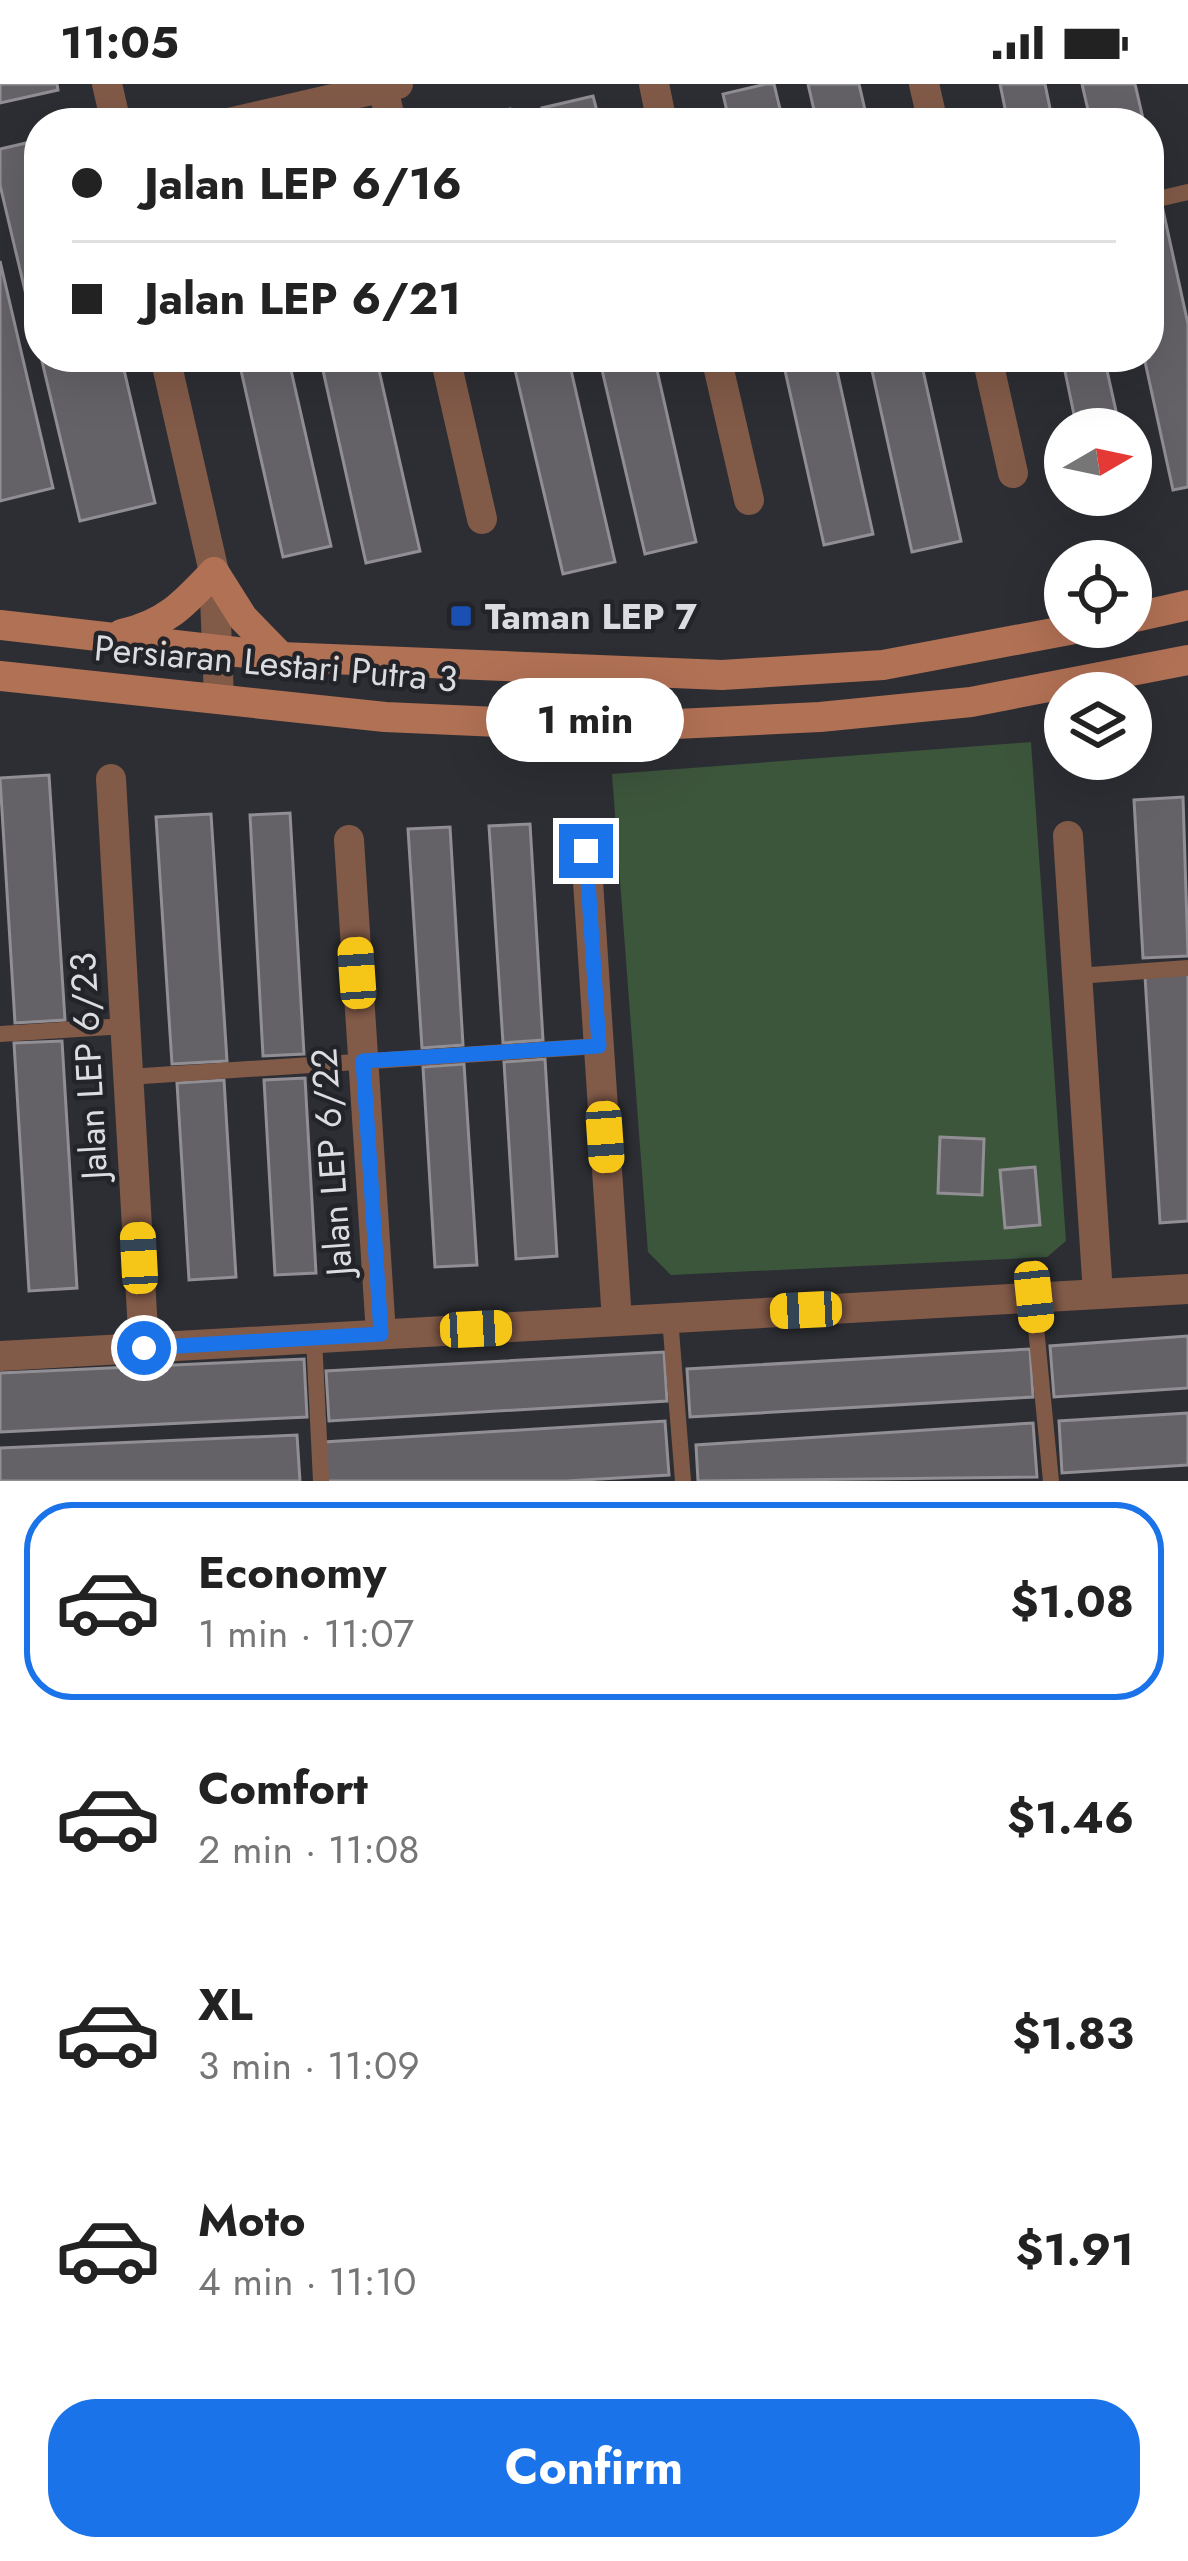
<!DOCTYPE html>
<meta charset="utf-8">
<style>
body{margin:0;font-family:Jost,sans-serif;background:#f2f2f2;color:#222;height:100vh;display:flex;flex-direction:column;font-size:45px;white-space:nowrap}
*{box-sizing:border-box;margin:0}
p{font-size:39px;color:#767676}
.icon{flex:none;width:66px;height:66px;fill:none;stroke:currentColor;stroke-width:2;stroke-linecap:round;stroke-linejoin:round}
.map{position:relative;height:1397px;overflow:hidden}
.side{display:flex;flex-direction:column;background:#fff;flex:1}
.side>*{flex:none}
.top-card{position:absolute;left:24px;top:24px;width:1140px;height:264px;border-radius:48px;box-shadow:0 12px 48px #0002;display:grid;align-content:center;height:264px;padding:0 48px;background:#fff}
.needle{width:78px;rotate:81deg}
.buttons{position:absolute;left:1044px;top:324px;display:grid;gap:24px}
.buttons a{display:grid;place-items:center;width:108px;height:108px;border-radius:50%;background:#fff;box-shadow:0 12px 48px #0002;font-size:60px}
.end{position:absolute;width:54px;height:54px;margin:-27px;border:15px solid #1a73e8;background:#fff;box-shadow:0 0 0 6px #fff}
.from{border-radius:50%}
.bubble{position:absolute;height:84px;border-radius:42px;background:#fff;box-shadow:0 12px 48px #0002;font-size:39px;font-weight:700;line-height:84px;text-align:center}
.car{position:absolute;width:36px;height:72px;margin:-36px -18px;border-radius:15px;box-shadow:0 0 9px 3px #0007;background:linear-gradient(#f5c518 24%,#345 0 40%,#f5c518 0 76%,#345 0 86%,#f5c518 0)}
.top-card b{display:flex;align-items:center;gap:42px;height:114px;font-size:45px}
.top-card b+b{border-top:3px solid #e0e0e0}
.top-card i{width:30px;height:30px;background:#222}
ul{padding:21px 0 0;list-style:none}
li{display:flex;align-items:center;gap:36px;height:198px;margin:0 24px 18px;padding:0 24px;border:6px solid transparent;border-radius:48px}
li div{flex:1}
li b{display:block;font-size:45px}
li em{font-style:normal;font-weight:700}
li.active{border-color:#1a73e8}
li>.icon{width:108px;height:108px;stroke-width:1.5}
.button{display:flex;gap:24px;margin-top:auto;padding:24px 48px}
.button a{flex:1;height:138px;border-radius:48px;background:#1a73e8;color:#fff;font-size:48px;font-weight:700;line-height:138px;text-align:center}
.status{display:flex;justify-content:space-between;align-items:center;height:84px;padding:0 60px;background:#fff;direction:ltr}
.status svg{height:33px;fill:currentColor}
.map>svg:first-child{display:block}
.green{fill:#3c563c}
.building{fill:#646267;stroke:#918e94;stroke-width:3}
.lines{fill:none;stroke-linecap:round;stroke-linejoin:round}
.lane{stroke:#825a48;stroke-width:16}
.street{stroke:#825a48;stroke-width:30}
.secondary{stroke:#b17155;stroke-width:30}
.route{stroke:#1a73e8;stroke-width:15}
.transit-dot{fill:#1a4fb4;stroke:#232429;stroke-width:4.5}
.labels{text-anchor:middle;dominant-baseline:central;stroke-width:9;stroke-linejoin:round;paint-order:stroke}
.poi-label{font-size:36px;font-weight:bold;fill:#dbdcdf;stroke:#232429;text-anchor:start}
.street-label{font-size:36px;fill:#dbdcdf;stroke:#232429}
</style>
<div class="status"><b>11:05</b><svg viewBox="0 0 49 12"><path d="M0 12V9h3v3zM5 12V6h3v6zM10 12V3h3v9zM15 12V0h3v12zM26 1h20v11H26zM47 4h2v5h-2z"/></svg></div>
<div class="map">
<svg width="1188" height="1397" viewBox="0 0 1188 1397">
<rect width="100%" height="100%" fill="#2d2e33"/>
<path class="green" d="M 1031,658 L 1066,1157 L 1047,1173 L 671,1191 L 648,1168 L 612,690 Z"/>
<g class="building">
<path d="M 0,0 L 57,0 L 58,6 L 0,19 Z"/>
<path d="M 766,0 L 774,0 L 780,25 L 729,36 L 723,10 Z"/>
<path d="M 808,0 L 859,0 L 868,39 L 817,39 Z"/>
<path d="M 1000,0 L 1045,0 L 1053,39 L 1008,39 Z"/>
<path d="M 1082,0 L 1135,0 L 1144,39 L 1091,39 Z"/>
<path d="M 593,12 L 600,39 L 545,39 L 542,24 Z"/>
<path d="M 510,25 L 513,39 L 459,39 L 458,37 Z"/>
<path d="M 780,25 L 783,39 L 730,39 L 729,36 Z"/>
<path d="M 39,56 L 39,266 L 0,101 L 0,65 Z"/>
<path d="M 1163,126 L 1188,240 L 1188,403 L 1173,406 L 1144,273 L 1149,273 L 1149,129 Z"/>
<path d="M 0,177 L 53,404 L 0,417 Z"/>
<path d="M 41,273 L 121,273 L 155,419 L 80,437 Z"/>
<path d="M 238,273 L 288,273 L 331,462 L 283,473 Z"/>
<path d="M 320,273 L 376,273 L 420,467 L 366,479 Z"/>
<path d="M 512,273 L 568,273 L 615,478 L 563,490 Z"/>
<path d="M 599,273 L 654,273 L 696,458 L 645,470 Z"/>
<path d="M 782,273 L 834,273 L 873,450 L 824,461 Z"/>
<path d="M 869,273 L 920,273 L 961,457 L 912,468 Z"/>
<path d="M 1062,273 L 1104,273 L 1120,345 L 1077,345 Z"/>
<path d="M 49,691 L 65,936 L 15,939 L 0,694 Z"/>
<path d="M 1183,713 L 1188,872 L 1143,874 L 1134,716 Z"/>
<path d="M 290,729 L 304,970 L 263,972 L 250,731 Z"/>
<path d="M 211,730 L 227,977 L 172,980 L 156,733 Z"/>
<path d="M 530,740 L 543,956 L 503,959 L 489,742 Z"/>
<path d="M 450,743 L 463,961 L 422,964 L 408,745 Z"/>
<path d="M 1188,890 L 1188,1137 L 1160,1139 L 1145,892 Z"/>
<path d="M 62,957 L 77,1204 L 29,1207 L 14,959 Z"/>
<path d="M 545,975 L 557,1172 L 516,1175 L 504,978 Z"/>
<path d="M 464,980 L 477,1181 L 435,1183 L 423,983 Z"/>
<path d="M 305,994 L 316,1189 L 275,1191 L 264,996 Z"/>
<path d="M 224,996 L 236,1193 L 189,1196 L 177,999 Z"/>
<path d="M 940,1053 L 984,1055 L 982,1111 L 938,1109 Z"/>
<path d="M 1035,1083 L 1040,1141 L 1005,1144 L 1000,1086 Z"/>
<path d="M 1188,1252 L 1188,1304 L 1054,1313 L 1050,1262 Z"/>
<path d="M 1030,1265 L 1033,1313 L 690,1333 L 687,1285 Z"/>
<path d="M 664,1268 L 667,1317 L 329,1337 L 326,1287 Z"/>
<path d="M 304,1275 L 307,1333 L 0,1348 L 0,1289 Z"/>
<path d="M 1188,1329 L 1188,1381 L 1062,1389 L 1059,1337 Z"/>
<path d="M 665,1337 L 669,1391 L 566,1397 L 326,1397 L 324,1358 Z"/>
<path d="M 1033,1339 L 1037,1393 L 698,1397 L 696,1361 Z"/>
<path d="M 297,1351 L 300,1397 L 0,1397 L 0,1364 Z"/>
</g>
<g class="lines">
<g class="lane">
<path d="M 1149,117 L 1188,108"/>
<path d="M 1077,892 L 1188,884"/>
<path d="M 0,950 L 125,942"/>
<path d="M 128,993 L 599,962"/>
<path d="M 1033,1213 L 1051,1397"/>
<path d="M 670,1234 L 683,1397"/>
<path d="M 314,1254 L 321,1397"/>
</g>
<g class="street">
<path d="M 107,0 L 116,39"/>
<path d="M 654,0 L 662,39"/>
<path d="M 924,0 L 933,39"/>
<path d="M 383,3 L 391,39"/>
<path d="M 228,39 L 398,0"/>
<path d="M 165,273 L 214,488 L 219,614"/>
<path d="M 445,273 L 482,435"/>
<path d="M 716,273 L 749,416"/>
<path d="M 987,273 L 1013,389"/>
<path d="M 111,695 L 144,1264"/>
<path d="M 1068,752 L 1098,1210"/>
<path d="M 349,756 L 381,1250"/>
<path d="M 586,767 L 617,1237"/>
<path d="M 0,1272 L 1188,1205"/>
</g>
<g class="secondary">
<path d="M 1131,534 L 1188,521"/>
<path d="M 0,541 L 281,573 L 722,591 L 883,581 L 1085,543"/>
<path d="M 122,550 C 166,540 184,520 214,488 L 243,534 L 281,573"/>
<path d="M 0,592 L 385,633 L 614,643 L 820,633 L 971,618 L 1188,576"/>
</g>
</g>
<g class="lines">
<path class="route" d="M 144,1264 L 381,1250 L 363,977 L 599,962 L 586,767"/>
</g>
<rect class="transit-dot" x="449" y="520" width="24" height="24" rx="6"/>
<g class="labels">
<g class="poi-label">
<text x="485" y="532">Taman LEP 7</text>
</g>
<g class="street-label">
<text transform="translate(276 579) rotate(5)">Persiaran Lestari Putra 3</text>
<text transform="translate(88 982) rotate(-93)">Jalan LEP 6/23</text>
<text transform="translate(331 1078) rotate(-94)">Jalan LEP 6/22</text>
</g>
</g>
</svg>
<div class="buttons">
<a><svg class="needle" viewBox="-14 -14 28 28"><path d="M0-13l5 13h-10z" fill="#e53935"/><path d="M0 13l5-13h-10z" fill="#767676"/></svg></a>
<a><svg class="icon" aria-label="locate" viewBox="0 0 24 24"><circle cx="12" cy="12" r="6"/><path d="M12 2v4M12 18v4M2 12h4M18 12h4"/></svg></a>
<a><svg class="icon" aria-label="layers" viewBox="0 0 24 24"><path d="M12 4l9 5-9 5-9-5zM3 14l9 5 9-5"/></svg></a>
</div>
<i class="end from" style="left:144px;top:1264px"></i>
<i class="end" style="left:586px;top:767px"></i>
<div class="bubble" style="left:486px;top:594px;width:198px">1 min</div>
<i class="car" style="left:357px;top:889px;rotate:356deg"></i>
<i class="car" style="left:605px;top:1053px;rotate:176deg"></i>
<i class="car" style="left:139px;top:1174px;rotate:357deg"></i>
<i class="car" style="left:1034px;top:1213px;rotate:174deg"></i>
<i class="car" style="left:806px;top:1226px;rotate:267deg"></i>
<i class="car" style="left:476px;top:1245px;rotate:87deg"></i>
<div class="top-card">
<b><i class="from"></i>Jalan LEP 6/16</b>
<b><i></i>Jalan LEP 6/21</b>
</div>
</div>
<section class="side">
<ul>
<li class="active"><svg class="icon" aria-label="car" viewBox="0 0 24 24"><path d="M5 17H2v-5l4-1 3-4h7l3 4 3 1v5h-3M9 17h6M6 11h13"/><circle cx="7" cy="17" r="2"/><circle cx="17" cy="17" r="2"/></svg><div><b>Economy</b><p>1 min · 11:07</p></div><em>$1.08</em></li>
<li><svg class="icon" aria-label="car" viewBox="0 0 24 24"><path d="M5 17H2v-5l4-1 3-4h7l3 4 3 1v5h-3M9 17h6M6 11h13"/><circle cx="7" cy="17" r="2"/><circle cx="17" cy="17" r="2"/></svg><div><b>Comfort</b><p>2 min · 11:08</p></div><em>$1.46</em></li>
<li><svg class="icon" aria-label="car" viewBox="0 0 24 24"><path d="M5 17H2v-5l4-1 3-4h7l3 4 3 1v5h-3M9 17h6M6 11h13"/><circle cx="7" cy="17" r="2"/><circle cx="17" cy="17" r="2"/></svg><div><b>XL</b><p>3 min · 11:09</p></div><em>$1.83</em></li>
<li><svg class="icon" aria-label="car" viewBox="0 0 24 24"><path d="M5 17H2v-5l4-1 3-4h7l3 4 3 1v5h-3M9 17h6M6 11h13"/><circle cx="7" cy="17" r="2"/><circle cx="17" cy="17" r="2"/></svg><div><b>Moto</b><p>4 min · 11:10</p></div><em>$1.91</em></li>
</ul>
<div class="button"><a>Confirm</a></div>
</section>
